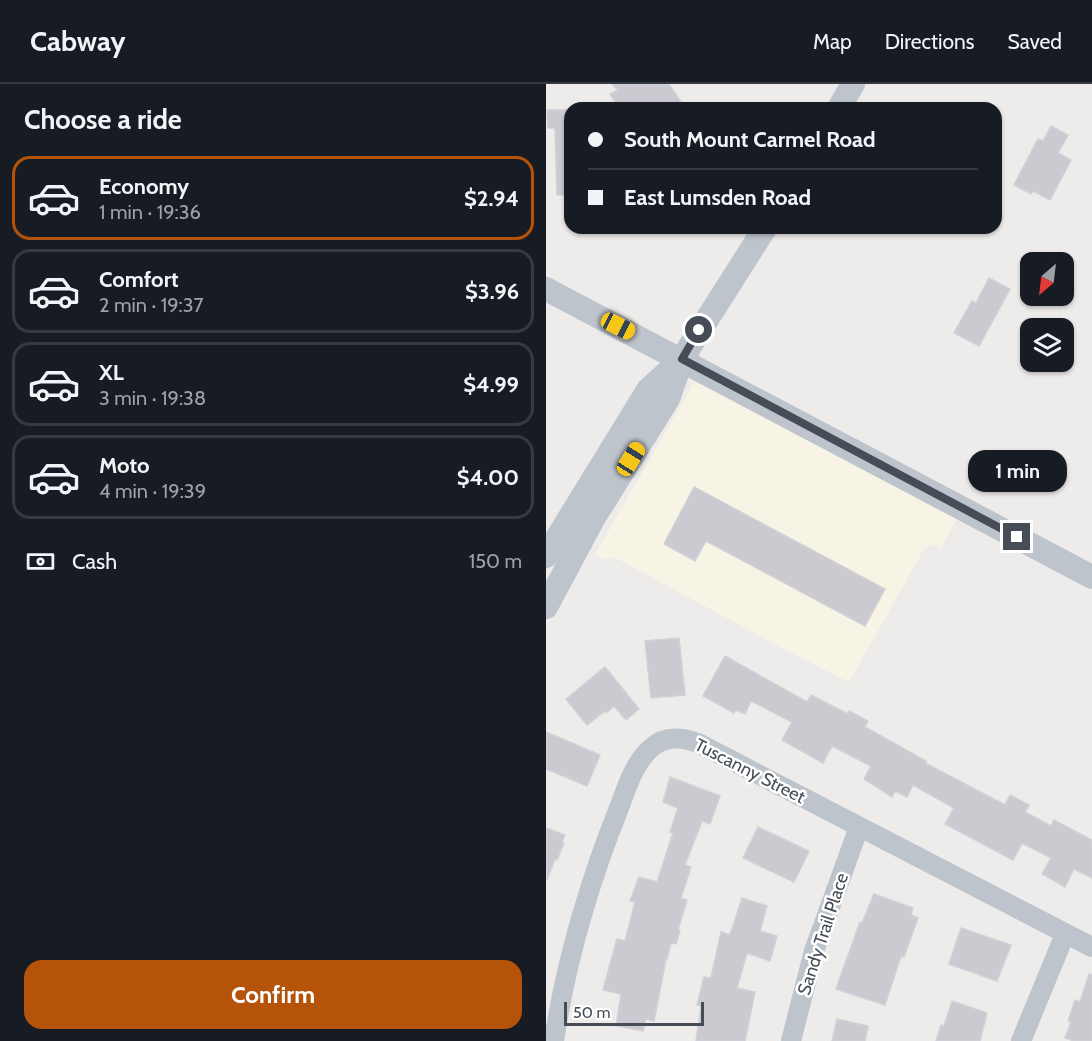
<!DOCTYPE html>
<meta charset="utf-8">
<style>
body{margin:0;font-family:Cabin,sans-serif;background:#242831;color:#f1f3f6;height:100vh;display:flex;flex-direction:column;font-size:22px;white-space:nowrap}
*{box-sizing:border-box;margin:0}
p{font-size:20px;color:#9ea1a6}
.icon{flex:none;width:33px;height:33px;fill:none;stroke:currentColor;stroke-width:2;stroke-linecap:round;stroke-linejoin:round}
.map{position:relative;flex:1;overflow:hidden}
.panel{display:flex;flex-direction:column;background:#171b24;width:546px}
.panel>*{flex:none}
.hud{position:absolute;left:18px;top:18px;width:438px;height:132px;border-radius:18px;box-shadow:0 2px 4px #0004;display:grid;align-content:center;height:132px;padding:0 24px;background:#171b24}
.needle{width:39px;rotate:208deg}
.controls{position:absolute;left:474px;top:168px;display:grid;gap:12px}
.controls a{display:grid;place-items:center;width:54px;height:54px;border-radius:12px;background:#171b24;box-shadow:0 2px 4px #0004;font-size:30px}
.scale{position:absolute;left:18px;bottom:15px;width:140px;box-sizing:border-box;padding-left:6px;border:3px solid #464d56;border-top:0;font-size:16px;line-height:21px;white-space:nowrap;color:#464d56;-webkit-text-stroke:4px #fff;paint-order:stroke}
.end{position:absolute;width:27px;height:27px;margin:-14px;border:8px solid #464d56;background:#fff;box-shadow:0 0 0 3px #fff}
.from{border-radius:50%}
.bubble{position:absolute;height:42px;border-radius:18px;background:#171b24;box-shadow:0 2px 4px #0004;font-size:20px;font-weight:700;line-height:42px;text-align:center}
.car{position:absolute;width:18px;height:36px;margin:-18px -9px;border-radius:8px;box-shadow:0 0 4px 2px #0007;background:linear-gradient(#f5c518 24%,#345 0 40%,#f5c518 0 76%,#345 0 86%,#f5c518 0)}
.hud b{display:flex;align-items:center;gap:21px;height:57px;font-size:22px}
.hud b+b{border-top:2px solid #363941}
.hud i{width:15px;height:15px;background:#f1f3f6}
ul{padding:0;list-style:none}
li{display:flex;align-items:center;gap:18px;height:84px;margin:0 12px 9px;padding:0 12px;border:3px solid #363941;border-radius:18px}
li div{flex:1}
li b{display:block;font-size:22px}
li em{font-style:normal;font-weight:700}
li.selected{border-color:#b45309}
li>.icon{width:54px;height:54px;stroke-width:1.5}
h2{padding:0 24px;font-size:27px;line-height:72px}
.pay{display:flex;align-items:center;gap:15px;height:66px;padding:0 24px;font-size:22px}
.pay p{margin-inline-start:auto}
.cta{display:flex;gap:12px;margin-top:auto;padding:12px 24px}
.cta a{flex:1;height:69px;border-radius:18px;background:#b45309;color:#fff;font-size:24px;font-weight:700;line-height:69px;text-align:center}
header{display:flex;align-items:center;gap:36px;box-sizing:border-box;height:84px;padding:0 30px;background:#171b24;border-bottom:2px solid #363941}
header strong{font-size:28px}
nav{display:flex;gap:33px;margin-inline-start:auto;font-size:21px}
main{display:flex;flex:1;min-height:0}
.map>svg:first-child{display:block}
.commercial{fill:#f8f4e5}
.building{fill:#cacad0;stroke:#d0d1d6;stroke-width:1.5}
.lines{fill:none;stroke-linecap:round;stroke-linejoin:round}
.minor{stroke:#bec4cc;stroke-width:20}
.tertiary{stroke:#bec4cc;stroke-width:24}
.route{stroke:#464d56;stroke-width:8}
.labels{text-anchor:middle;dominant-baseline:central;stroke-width:5;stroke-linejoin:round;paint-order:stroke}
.street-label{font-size:18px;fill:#464d56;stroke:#fff}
</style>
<header>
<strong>Cabway</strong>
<nav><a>Map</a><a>Directions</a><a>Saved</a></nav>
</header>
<main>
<section class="panel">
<h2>Choose a ride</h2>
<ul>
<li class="selected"><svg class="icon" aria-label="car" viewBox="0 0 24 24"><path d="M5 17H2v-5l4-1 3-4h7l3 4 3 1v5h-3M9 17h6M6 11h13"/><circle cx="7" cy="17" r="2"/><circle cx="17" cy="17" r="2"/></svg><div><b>Economy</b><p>1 min · 19:36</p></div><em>$2.94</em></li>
<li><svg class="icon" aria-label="car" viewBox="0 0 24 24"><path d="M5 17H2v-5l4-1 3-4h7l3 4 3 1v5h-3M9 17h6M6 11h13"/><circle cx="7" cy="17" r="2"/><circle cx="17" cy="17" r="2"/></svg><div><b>Comfort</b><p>2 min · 19:37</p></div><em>$3.96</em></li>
<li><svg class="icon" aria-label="car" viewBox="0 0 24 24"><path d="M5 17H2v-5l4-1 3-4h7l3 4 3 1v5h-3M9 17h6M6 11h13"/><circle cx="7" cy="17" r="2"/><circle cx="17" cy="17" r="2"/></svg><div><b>XL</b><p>3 min · 19:38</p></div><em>$4.99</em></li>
<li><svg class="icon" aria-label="car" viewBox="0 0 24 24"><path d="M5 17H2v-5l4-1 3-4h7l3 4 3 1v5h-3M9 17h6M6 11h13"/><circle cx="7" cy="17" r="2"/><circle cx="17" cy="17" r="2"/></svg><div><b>Moto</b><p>4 min · 19:39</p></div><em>$4.00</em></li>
</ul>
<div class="pay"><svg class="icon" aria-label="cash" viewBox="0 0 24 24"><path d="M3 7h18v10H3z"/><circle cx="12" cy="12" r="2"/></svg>Cash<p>150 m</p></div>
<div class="cta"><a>Confirm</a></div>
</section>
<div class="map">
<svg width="546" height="957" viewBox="0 0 546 957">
<rect width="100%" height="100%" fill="#eeeceb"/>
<path class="commercial" d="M 150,295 L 411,434 L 395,464 L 384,460 L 378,465 L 303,598 L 242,567 L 70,474 L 65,473 L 60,476 L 49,471 Z"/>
<g class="building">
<path d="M 66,0 L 123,0 L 135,18 L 126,24 L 73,24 L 64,10 L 72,6 Z"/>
<path d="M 1,26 L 24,26 L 24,111 L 11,111 L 9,44 L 2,44 Z"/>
<path d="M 505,42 L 522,51 L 512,69 L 525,76 L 504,116 L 487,107 L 485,110 L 468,101 L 492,55 L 497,57 Z"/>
<path d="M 443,194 L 464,205 L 433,262 L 408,249 L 426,217 L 430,219 Z"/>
<path d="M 148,403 L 339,505 L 319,542 L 160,457 L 149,477 L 118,460 Z"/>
<path d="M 133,554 L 139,611 L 105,614 L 99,557 Z"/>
<path d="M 179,572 L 261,618 L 265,611 L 302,630 L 303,627 L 322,637 L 319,643 L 380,677 L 379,679 L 459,721 L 464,711 L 483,721 L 479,728 L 505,742 L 508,736 L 546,756 L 546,794 L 528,785 L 519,803 L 496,790 L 505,774 L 476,759 L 467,776 L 399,740 L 408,724 L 367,701 L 361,713 L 349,707 L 346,713 L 318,695 L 325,682 L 286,662 L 277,679 L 236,656 L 246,638 L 205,617 L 199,630 L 190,626 L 188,629 L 157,612 Z"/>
<path d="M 59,583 L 93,625 L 80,636 L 68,622 L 60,629 L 59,627 L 41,641 L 20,615 Z"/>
<path d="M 0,648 L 54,671 L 41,702 L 0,685 Z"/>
<path d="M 124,693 L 174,712 L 164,740 L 156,737 L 139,781 L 145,783 L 135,814 L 141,816 L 132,846 L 134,847 L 130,860 L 125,859 L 121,875 L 120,875 L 108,937 L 100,935 L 97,947 L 70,942 L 75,910 L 57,906 L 71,855 L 79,857 L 89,818 L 84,817 L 93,793 L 111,798 L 127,749 L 124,748 L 132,724 L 117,718 Z"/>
<path d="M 212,743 L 263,767 L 248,798 L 197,774 Z"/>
<path d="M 0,744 L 19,751 L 16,758 L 18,759 L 11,776 L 9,775 L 1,796 Z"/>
<path d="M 328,810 L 367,824 L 365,831 L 372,834 L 358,873 L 355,872 L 339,921 L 290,905 L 314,838 L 316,839 Z"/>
<path d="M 196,814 L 221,822 L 214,847 L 231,852 L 224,877 L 201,869 L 191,904 L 209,908 L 199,957 L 150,957 L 155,922 L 151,921 L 158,893 L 165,894 L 175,848 L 184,851 Z"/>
<path d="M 415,844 L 465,861 L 451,897 L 403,880 Z"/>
<path d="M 543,890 L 546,891 L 546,957 L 528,957 L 519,954 L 525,938 L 522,937 L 529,916 L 534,918 Z"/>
<path d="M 406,917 L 441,929 L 434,957 L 390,957 L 395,941 L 398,942 Z"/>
<path d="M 291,935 L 322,942 L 319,957 L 286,957 Z"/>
</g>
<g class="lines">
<g class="minor">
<path d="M 8,957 C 20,877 43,799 73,724 C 81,703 88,679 105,664 C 119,651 136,653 152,659 L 546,863"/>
<path d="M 245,957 L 268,867 L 313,743"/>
<path d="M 475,957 L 519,850"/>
</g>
<g class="tertiary">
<path d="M 293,24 L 307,0"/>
<path d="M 0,205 L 546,493"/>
<path d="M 0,472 L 102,306 L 134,277"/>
<path d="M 0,523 L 47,435 L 122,315 L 136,275 L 219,144"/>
</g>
</g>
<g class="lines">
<path class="route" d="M 153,246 L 136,275 L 471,453"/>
</g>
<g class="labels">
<g class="street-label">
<text transform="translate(204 687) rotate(27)">Tuscanny Street</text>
<text transform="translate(277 850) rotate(-72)">Sandy Trail Place</text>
</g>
</g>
</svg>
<div class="controls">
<a><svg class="needle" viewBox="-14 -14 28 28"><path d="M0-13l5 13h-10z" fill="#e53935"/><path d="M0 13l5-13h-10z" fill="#9ea1a6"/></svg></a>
<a><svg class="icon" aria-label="layers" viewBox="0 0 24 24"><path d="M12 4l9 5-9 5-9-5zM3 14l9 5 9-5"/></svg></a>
</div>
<div class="scale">50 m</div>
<i class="end from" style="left:153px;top:246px"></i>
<i class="end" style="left:471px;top:453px"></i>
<div class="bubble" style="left:422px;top:366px;width:99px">1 min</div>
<i class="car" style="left:72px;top:242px;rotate:117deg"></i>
<i class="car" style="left:85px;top:375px;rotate:32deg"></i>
<div class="hud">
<b><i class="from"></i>South Mount Carmel Road</b>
<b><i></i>East Lumsden Road</b>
</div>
</div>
</main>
